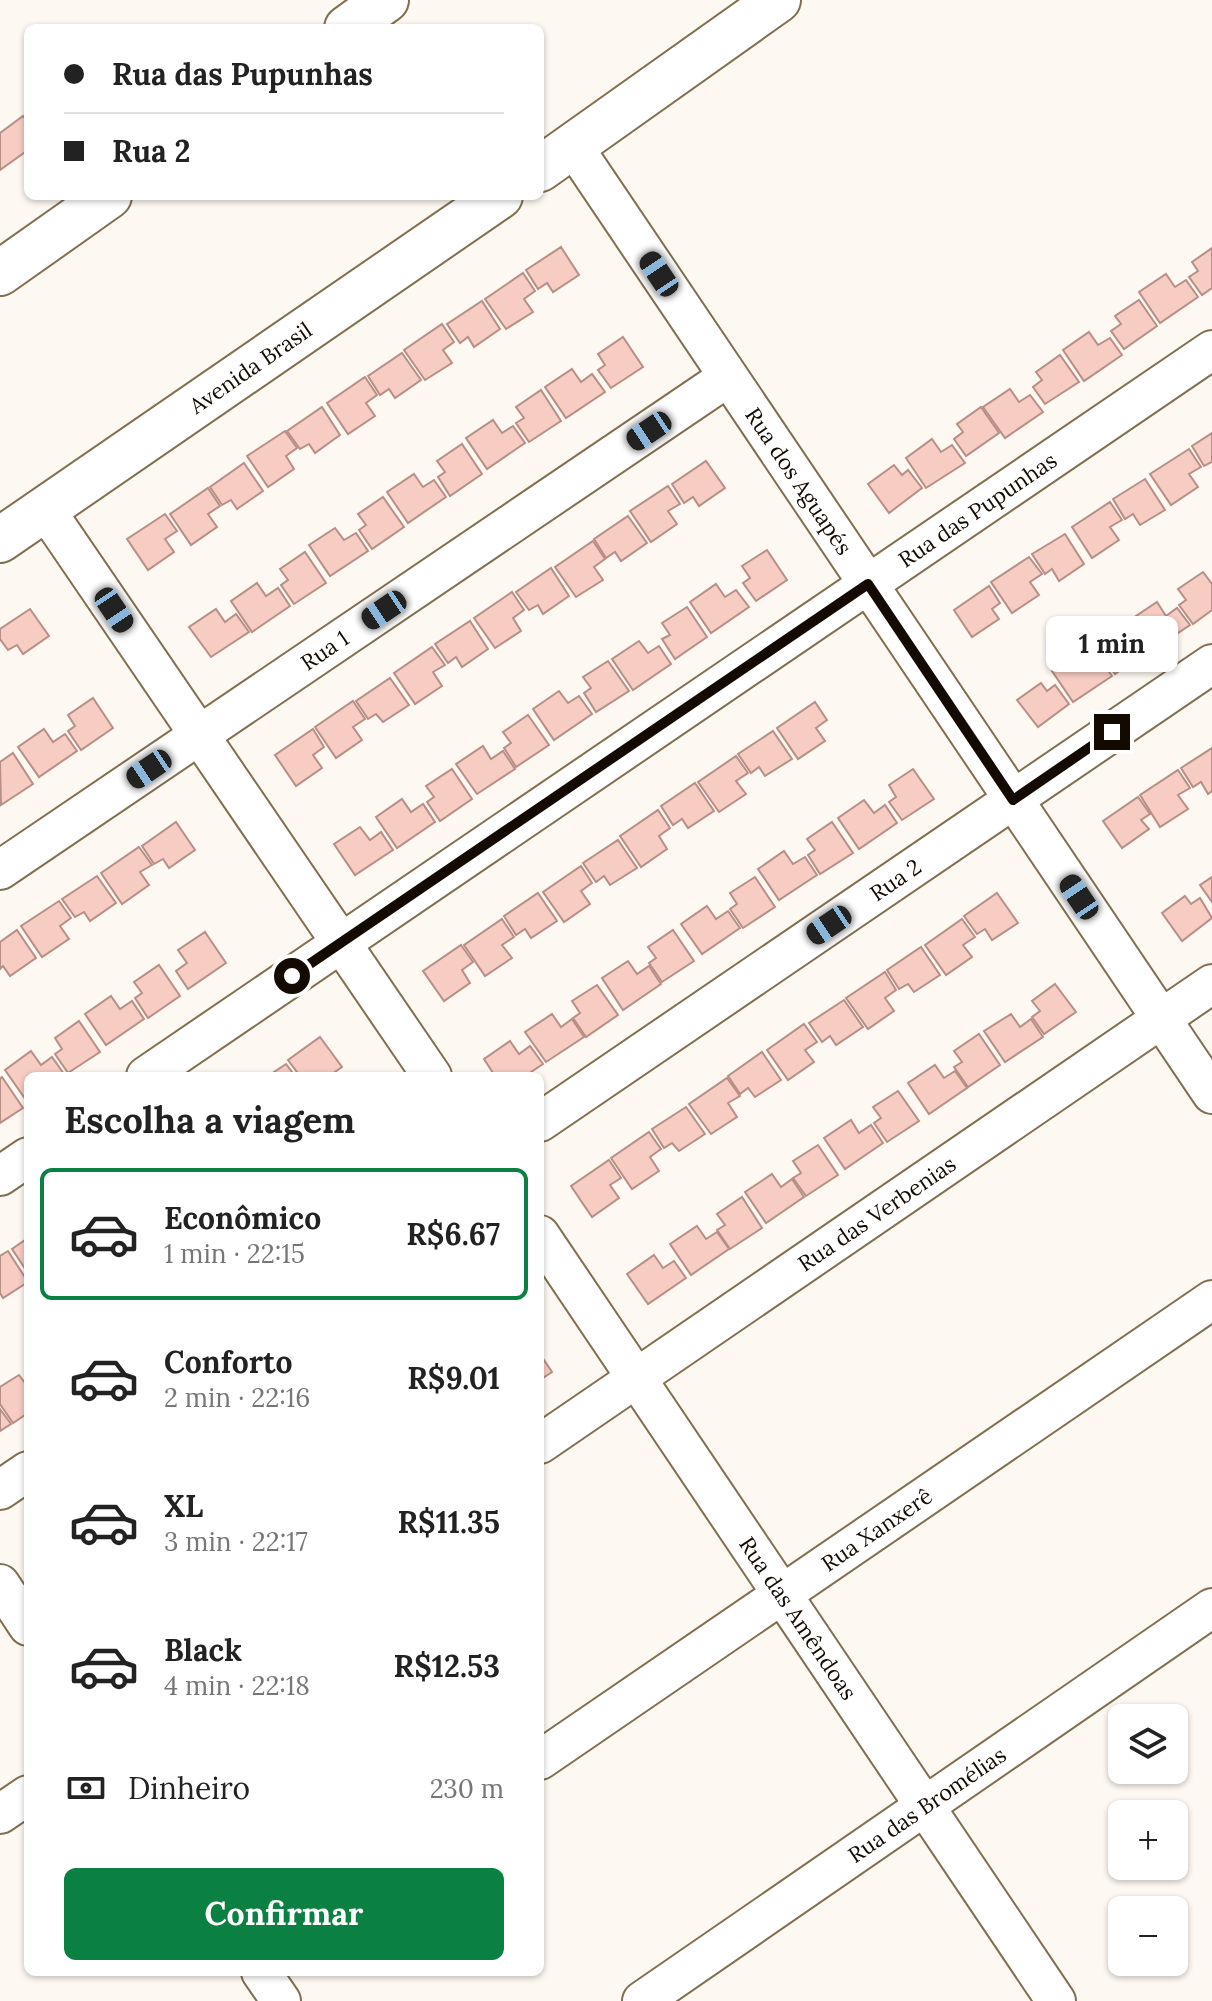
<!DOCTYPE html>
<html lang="pt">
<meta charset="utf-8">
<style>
body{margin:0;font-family:Lora,serif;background:#f6f6f6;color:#222;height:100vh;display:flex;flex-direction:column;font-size:30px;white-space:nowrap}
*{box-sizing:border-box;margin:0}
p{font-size:26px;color:#767676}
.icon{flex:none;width:44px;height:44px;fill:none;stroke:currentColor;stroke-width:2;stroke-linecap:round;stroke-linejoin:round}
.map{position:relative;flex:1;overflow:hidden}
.panel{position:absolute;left:24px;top:1072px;width:520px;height:904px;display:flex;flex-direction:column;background:#fff;border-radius:12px;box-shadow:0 2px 6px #0004}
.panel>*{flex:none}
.guide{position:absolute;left:24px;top:24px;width:520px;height:176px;border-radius:12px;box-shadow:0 2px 6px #0004;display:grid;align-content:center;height:176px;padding:0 40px;background:#fff}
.buttons{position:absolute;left:1108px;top:1704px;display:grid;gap:16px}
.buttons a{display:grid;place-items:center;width:80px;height:80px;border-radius:12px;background:#fff;box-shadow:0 2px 6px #0004;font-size:40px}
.end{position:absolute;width:36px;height:36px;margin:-18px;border:10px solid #130b02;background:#fff;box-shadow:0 0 0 4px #fff}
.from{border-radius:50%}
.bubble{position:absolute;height:56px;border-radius:12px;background:#fff;box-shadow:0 2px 6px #0004;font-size:26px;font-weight:700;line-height:56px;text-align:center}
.car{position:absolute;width:24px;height:48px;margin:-24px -12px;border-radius:10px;box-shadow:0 0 6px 2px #0007;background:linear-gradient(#222 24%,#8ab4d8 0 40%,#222 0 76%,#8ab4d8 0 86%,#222 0)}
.guide b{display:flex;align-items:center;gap:28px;height:76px;font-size:30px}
.guide b+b{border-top:2px solid #e0e0e0}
.guide i{width:20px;height:20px;background:#222}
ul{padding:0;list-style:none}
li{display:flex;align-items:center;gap:24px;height:132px;margin:0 16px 12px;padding:0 24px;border:4px solid transparent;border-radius:12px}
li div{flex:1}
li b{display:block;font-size:30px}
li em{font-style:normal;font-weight:700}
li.selected{border-color:#0b8043}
li>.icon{width:72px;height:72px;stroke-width:1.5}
h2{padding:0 40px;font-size:36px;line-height:96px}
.pay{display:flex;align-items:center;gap:20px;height:88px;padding:0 40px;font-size:30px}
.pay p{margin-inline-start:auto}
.primary-button{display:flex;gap:16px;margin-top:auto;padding:16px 40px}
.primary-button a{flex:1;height:92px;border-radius:12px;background:#0b8043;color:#fff;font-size:32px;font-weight:700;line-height:92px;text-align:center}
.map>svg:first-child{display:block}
.building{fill:#f6ccc3;stroke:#b78f86;stroke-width:2}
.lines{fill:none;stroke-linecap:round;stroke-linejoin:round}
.minor-casing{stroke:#826e51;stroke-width:42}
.tertiary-casing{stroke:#826e51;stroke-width:48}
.minor{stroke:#fff;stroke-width:38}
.tertiary{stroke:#fff;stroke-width:44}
.route{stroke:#130b02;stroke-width:10}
.labels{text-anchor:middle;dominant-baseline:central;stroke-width:6;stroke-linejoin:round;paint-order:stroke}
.street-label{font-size:22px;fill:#130b02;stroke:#fff}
</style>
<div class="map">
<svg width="1212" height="2001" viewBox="0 0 1212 2001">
<rect width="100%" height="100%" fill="#fdf8f1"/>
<g class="building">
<path d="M 23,116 L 28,123 L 28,150 L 0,170 L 0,133 Z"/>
<path d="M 561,247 L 579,275 L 553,292 L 547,283 L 538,289 L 526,270 Z"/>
<path d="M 1212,248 L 1212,288 L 1202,295 L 1189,277 L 1198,271 L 1192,262 Z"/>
<path d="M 523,273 L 535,291 L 524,299 L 533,312 L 506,329 L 485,299 Z"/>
<path d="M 1166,274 L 1175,287 L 1186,280 L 1198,297 L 1160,323 L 1139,292 Z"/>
<path d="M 1139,300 L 1157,326 L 1124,349 L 1111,331 L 1121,324 L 1115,316 Z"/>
<path d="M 482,301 L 500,329 L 474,347 L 468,337 L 460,343 L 447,324 Z"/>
<path d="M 442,324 L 454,342 L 443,350 L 452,363 L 425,380 L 404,350 Z"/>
<path d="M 1089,332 L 1098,345 L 1110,338 L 1122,355 L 1084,381 L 1063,350 Z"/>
<path d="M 623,337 L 643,367 L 611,388 L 598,370 L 605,365 L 598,354 Z"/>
<path d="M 402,353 L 421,380 L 395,398 L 389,389 L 380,395 L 368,376 Z"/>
<path d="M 1060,355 L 1079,382 L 1045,404 L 1033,387 L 1042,380 L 1036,372 Z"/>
<path d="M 572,369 L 581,382 L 592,374 L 605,392 L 566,418 L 545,387 Z"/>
<path d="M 365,377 L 377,395 L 366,403 L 375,416 L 348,434 L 327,403 Z"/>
<path d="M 1010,389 L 1019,402 L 1030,395 L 1043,412 L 1005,438 L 983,407 Z"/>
<path d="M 541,390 L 561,421 L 529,442 L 516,423 L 524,418 L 516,407 Z"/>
<path d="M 322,407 L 340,435 L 315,453 L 309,444 L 300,449 L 287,431 Z"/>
<path d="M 981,407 L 999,433 L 966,456 L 954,439 L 963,432 L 957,424 Z"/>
<path d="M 493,420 L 502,433 L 513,426 L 525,443 L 487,469 L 466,438 Z"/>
<path d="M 285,431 L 297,448 L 286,456 L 294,469 L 268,487 L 247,456 Z"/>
<path d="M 1212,433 L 1212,462 L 1204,466 L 1192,446 Z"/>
<path d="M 932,439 L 941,452 L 952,445 L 965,463 L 926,488 L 906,458 Z"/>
<path d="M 462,444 L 482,474 L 450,496 L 438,477 L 445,472 L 437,461 Z"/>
<path d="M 1189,449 L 1201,467 L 1189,474 L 1198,487 L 1171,505 L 1150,474 Z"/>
<path d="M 706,461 L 725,488 L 699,506 L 693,497 L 684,503 L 672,484 Z"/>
<path d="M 244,463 L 263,491 L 237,509 L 231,500 L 222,505 L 210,487 Z"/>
<path d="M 894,465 L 902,475 L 908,470 L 922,488 L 889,513 L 868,484 Z"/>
<path d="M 414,474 L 423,487 L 434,480 L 446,497 L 408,523 L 387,492 Z"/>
<path d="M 1145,479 L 1165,510 L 1140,525 L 1133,514 L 1125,519 L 1113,499 Z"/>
<path d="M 668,486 L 680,504 L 668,511 L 677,524 L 651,542 L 630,511 Z"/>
<path d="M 208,488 L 220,506 L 208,514 L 217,527 L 191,545 L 170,514 Z"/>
<path d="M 383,497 L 404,527 L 372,549 L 359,530 L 366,525 L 358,514 Z"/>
<path d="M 1110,502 L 1122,520 L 1110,527 L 1119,540 L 1092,558 L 1072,527 Z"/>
<path d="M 165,514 L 177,531 L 165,539 L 174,552 L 148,570 L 127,539 Z"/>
<path d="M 628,516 L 647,543 L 621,561 L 615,552 L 606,558 L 594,539 Z"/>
<path d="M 335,528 L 344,540 L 356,533 L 368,551 L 330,576 L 309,545 Z"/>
<path d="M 1065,534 L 1084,564 L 1059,581 L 1052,569 L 1045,574 L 1032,554 Z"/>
<path d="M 593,541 L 605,559 L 594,567 L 603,580 L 576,597 L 555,567 Z"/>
<path d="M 767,550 L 787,580 L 756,601 L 743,583 L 750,578 L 742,566 Z"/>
<path d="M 305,552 L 326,583 L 294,604 L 281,585 L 288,580 L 280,569 Z"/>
<path d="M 1029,557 L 1042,574 L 1030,582 L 1039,595 L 1012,613 L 991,582 Z"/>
<path d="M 551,568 L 569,596 L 543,614 L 538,605 L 529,610 L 516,592 Z"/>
<path d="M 1203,572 L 1212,584 L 1212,610 L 1193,624 L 1179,605 L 1186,600 L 1178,589 Z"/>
<path d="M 257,583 L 266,596 L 278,588 L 290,606 L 252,632 L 231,601 Z"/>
<path d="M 716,584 L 725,597 L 736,590 L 749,607 L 711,633 L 690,602 Z"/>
<path d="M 989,586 L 1000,603 L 992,609 L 999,619 L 972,637 L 954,610 Z"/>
<path d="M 512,592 L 524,610 L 513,618 L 521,631 L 495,648 L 474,618 Z"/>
<path d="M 1157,602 L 1166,616 L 1177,608 L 1190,625 L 1151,651 L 1130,620 Z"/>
<path d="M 687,607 L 707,637 L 675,659 L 662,639 L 670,635 L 662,623 Z"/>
<path d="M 30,609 L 49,636 L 23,654 L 17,645 L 8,650 L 0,639 L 0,629 Z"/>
<path d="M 216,609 L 225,622 L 236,614 L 249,632 L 211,657 L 189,627 Z"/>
<path d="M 470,621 L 488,649 L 462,667 L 456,657 L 448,663 L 435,644 Z"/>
<path d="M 1125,622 L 1146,651 L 1115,674 L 1101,655 L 1108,650 L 1101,639 Z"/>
<path d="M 639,641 L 648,653 L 659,646 L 671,664 L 633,690 L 612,659 Z"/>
<path d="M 432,647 L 445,665 L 433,672 L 442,686 L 415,704 L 394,673 Z"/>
<path d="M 1079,653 L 1088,666 L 1099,658 L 1112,676 L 1073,702 L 1052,671 Z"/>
<path d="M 608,661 L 629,691 L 596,712 L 584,693 L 591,688 L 583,677 Z"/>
<path d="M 390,678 L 409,705 L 383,722 L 376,714 L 368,719 L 356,701 Z"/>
<path d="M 1041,683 L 1047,691 L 1055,685 L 1069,704 L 1038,727 L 1017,700 Z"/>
<path d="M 559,691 L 568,703 L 579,696 L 592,714 L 554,740 L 533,709 Z"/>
<path d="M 93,698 L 113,728 L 81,750 L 68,731 L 75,726 L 68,715 Z"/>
<path d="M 353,701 L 365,719 L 353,727 L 362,740 L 336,758 L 315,727 Z"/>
<path d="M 815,702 L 827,720 L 816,728 L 825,741 L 798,759 L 777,728 Z"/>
<path d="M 528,715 L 549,745 L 516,767 L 504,748 L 511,743 L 503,732 Z"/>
<path d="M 44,729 L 53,742 L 65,734 L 77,751 L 39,777 L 18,747 Z"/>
<path d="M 313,729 L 324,747 L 313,755 L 322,768 L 296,786 L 275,755 Z"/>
<path d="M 773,731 L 792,759 L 765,776 L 759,767 L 751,773 L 738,754 Z"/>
<path d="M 483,746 L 491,759 L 503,751 L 515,769 L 477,794 L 456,764 Z"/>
<path d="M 1212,748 L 1212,791 L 1208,794 L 1201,782 L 1193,787 L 1181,768 Z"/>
<path d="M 13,753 L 33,784 L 1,805 L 0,762 Z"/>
<path d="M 736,756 L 748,773 L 736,781 L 746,794 L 719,812 L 698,782 Z"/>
<path d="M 452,769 L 472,799 L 440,821 L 427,802 L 434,797 L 426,786 Z"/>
<path d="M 913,769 L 934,799 L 902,820 L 889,802 L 896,797 L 889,785 Z"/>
<path d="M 1178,770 L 1190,788 L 1178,795 L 1188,809 L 1160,827 L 1140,795 Z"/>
<path d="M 695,783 L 714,811 L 688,828 L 682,819 L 673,825 L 661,806 Z"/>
<path d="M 1138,797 L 1150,814 L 1141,820 L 1149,829 L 1122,848 L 1103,821 Z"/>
<path d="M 402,799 L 411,812 L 423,804 L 435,822 L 397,848 L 376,817 Z"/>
<path d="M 864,800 L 874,813 L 885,805 L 897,823 L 859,849 L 838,818 Z"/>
<path d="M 658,810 L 670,828 L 659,836 L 667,849 L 641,867 L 620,836 Z"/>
<path d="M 176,822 L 195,850 L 169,868 L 163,859 L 154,864 L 142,846 Z"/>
<path d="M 832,822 L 853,853 L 820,874 L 808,855 L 815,850 L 807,839 Z"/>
<path d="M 360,827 L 370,840 L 381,832 L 393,850 L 355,875 L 334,844 Z"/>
<path d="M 618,840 L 637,868 L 610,885 L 604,876 L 596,882 L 583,863 Z"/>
<path d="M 139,847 L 152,865 L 140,872 L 149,885 L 122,904 L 101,873 Z"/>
<path d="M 784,851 L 793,864 L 805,857 L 817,875 L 779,900 L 758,869 Z"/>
<path d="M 581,866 L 592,883 L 581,891 L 590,904 L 564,922 L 543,892 Z"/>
<path d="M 97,876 L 116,903 L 90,921 L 84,912 L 75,917 L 62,899 Z"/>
<path d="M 755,877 L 775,907 L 743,928 L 730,909 L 737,904 L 730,893 Z"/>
<path d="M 1212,877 L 1212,902 L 1200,885 Z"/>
<path d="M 538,893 L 557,921 L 531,938 L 525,929 L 516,935 L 504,916 Z"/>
<path d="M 997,893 L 1018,923 L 992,940 L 985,929 L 977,934 L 964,916 Z"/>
<path d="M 1185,896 L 1191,904 L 1200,898 L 1212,918 L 1182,941 L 1162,913 Z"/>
<path d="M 59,901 L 71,918 L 60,926 L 69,939 L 42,957 L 21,926 Z"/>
<path d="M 707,906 L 716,919 L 728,911 L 740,928 L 702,954 L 681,924 Z"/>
<path d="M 502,919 L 514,937 L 502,945 L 512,958 L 485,976 L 464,945 Z"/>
<path d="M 962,919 L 975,937 L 963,945 L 972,957 L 946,975 L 925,945 Z"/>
<path d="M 17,930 L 36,958 L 10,976 L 3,966 L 0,969 L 0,942 Z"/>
<path d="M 673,930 L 694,961 L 662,982 L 649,963 L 656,958 L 648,947 Z"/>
<path d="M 205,932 L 226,963 L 188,989 L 176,971 L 187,963 L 178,950 Z"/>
<path d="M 461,945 L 473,962 L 462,970 L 470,983 L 444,1001 L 423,971 Z"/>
<path d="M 921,947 L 940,975 L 914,992 L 908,984 L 899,989 L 887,970 Z"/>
<path d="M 628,961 L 637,974 L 649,966 L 661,984 L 623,1010 L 602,978 Z"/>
<path d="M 159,965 L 180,996 L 148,1018 L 135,998 L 142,993 L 134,982 Z"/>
<path d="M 885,972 L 896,990 L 885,998 L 894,1011 L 868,1029 L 846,998 Z"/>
<path d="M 1055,984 L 1076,1012 L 1044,1034 L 1032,1017 L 1040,1011 L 1032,1001 Z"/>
<path d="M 597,985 L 618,1015 L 586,1037 L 573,1018 L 580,1013 L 572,1001 Z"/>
<path d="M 111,996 L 120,1009 L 132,1001 L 144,1019 L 106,1045 L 85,1014 Z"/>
<path d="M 844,1000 L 863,1027 L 836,1045 L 830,1036 L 822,1042 L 809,1023 Z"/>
<path d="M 552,1014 L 561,1027 L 572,1019 L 584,1037 L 546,1062 L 525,1032 Z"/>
<path d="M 1011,1014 L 1020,1027 L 1031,1019 L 1043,1037 L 1005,1062 L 984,1031 Z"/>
<path d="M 79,1021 L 100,1052 L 68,1073 L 55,1054 L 62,1049 L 55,1038 Z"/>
<path d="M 804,1024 L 817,1042 L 805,1050 L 814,1062 L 788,1080 L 767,1050 Z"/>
<path d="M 979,1034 L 1000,1065 L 968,1087 L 954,1067 L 962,1062 L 954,1051 Z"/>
<path d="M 320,1037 L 342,1067 L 329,1076 L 311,1076 L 309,1073 L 300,1076 L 288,1060 Z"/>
<path d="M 510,1041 L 519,1054 L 530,1046 L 543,1064 L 525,1076 L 495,1076 L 484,1059 Z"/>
<path d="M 31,1051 L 41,1065 L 52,1057 L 64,1074 L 28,1076 L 28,1099 L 26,1100 L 5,1070 Z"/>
<path d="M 762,1052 L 781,1080 L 755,1097 L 748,1088 L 740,1094 L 728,1076 Z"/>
<path d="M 286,1064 L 295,1076 L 268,1076 Z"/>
<path d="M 935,1065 L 944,1078 L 955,1071 L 967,1088 L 929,1114 L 908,1083 Z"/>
<path d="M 2,1077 L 23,1108 L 0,1123 L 0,1079 Z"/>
<path d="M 727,1078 L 740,1096 L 728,1103 L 737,1117 L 711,1134 L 689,1104 Z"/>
<path d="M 898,1091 L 919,1121 L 887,1142 L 874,1123 L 881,1118 L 873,1107 Z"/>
<path d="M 686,1107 L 705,1134 L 679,1151 L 672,1143 L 664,1148 L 652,1129 Z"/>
<path d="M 851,1120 L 859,1133 L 871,1125 L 883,1143 L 845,1169 L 824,1138 Z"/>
<path d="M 649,1132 L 661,1149 L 650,1157 L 659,1171 L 632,1189 L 611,1158 Z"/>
<path d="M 818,1145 L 838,1175 L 806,1196 L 793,1178 L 801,1173 L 793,1161 Z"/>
<path d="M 609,1160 L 621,1178 L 610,1185 L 619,1198 L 592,1217 L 571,1186 Z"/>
<path d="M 772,1174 L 781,1187 L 792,1179 L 804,1197 L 766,1223 L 745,1192 Z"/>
<path d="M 742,1197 L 762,1228 L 730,1249 L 717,1230 L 725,1225 L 717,1214 Z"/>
<path d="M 697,1226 L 706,1239 L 717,1232 L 729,1249 L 691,1275 L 670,1244 Z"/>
<path d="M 28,1238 L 28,1273 L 12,1249 Z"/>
<path d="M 8,1251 L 28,1282 L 3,1298 L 0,1293 L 0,1256 Z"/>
<path d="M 654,1255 L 663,1268 L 674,1261 L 686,1278 L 648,1304 L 627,1274 Z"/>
<path d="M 540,1354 L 552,1372 L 540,1380 Z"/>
<path d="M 19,1375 L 28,1387 L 28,1413 L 13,1423 L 0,1404 L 0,1387 Z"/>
<path d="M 0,1409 L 11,1424 L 0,1431 Z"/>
</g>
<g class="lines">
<g class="minor-casing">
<g id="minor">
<path id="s1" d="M 573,146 L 1212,1094"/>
<path d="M 45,509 L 432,1076"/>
<path id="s2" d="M 0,870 L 728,377"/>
<path id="s3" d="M 146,1076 L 1212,350"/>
<path id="s4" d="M 540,1122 L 1212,664"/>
<path d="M 0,1176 L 28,1157"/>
<path id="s5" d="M 540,1235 L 1056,2001"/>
<path id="s6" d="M 540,1444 L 1212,984"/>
<path d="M 0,1490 L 28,1471"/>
<path d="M 0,1584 L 28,1626"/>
<path id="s7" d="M 540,1760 L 1212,1300"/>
<path d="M 0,1814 L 28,1795"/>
<path d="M 261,1972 L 281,2001"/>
<path id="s8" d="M 642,2001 L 1212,1608"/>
</g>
</g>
<g class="tertiary-casing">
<g id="tertiary">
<path d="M 347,28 L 386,0"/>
<path d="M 540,169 L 778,0"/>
<path d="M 0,273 L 109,196"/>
<path id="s9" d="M 0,540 L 500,196"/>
</g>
</g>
<use href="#minor" class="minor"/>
<use href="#tertiary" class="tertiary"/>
</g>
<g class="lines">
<path class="route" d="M 292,976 L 868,584 L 1013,800 L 1112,732"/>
</g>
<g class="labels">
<g class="street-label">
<text stroke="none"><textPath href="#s9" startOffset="304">Avenida Brasil</textPath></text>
<text stroke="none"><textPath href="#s1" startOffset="404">Rua dos Aguapés</textPath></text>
<text stroke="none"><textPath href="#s3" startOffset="1006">Rua das Pupunhas</textPath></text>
<text stroke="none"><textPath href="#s2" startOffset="392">Rua 1</textPath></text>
<text stroke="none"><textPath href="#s4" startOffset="430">Rua 2</textPath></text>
<text stroke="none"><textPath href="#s6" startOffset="408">Rua das Verbenias</textPath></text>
<text stroke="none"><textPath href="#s7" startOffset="408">Rua Xanxerê</textPath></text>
<text stroke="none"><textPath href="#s5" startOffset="462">Rua das Amêndoas</textPath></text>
<text stroke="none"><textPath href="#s8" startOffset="346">Rua das Bromélias</textPath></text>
</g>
</g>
</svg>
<div class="buttons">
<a><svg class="icon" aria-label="layers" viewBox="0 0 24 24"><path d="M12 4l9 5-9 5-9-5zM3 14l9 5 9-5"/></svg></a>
<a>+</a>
<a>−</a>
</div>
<i class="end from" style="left:292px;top:976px"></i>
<i class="end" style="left:1112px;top:732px"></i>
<div class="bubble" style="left:1046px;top:616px;width:132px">1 min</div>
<i class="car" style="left:659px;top:274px;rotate:326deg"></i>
<i class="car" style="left:649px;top:431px;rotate:236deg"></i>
<i class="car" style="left:114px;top:610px;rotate:146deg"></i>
<i class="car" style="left:384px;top:610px;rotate:236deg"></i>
<i class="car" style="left:149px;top:769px;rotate:236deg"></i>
<i class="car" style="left:1079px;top:897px;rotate:326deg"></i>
<i class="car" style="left:829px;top:925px;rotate:236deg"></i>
<div class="guide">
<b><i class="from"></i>Rua das Pupunhas</b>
<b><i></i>Rua 2</b>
</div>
<section class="panel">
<h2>Escolha a viagem</h2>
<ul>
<li class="selected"><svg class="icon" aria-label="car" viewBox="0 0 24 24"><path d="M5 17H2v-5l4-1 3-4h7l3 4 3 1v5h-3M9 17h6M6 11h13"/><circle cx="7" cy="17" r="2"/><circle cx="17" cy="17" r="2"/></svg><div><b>Econômico</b><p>1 min · 22:15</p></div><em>R$6.67</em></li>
<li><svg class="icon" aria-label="car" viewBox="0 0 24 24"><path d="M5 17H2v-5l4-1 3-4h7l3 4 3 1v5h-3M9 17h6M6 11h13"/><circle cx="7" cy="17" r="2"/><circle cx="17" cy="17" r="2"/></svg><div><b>Conforto</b><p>2 min · 22:16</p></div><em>R$9.01</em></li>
<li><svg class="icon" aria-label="car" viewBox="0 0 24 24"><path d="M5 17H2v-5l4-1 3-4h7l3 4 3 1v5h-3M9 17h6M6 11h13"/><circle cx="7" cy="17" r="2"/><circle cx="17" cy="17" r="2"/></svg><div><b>XL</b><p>3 min · 22:17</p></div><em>R$11.35</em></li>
<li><svg class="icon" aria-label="car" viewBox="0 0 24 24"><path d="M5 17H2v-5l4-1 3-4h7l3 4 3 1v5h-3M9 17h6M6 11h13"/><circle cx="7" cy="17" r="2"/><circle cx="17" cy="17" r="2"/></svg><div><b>Black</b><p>4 min · 22:18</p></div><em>R$12.53</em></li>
</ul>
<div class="pay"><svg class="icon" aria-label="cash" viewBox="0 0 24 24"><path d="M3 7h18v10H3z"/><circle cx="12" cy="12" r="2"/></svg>Dinheiro<p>230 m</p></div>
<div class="primary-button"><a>Confirmar</a></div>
</section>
</div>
